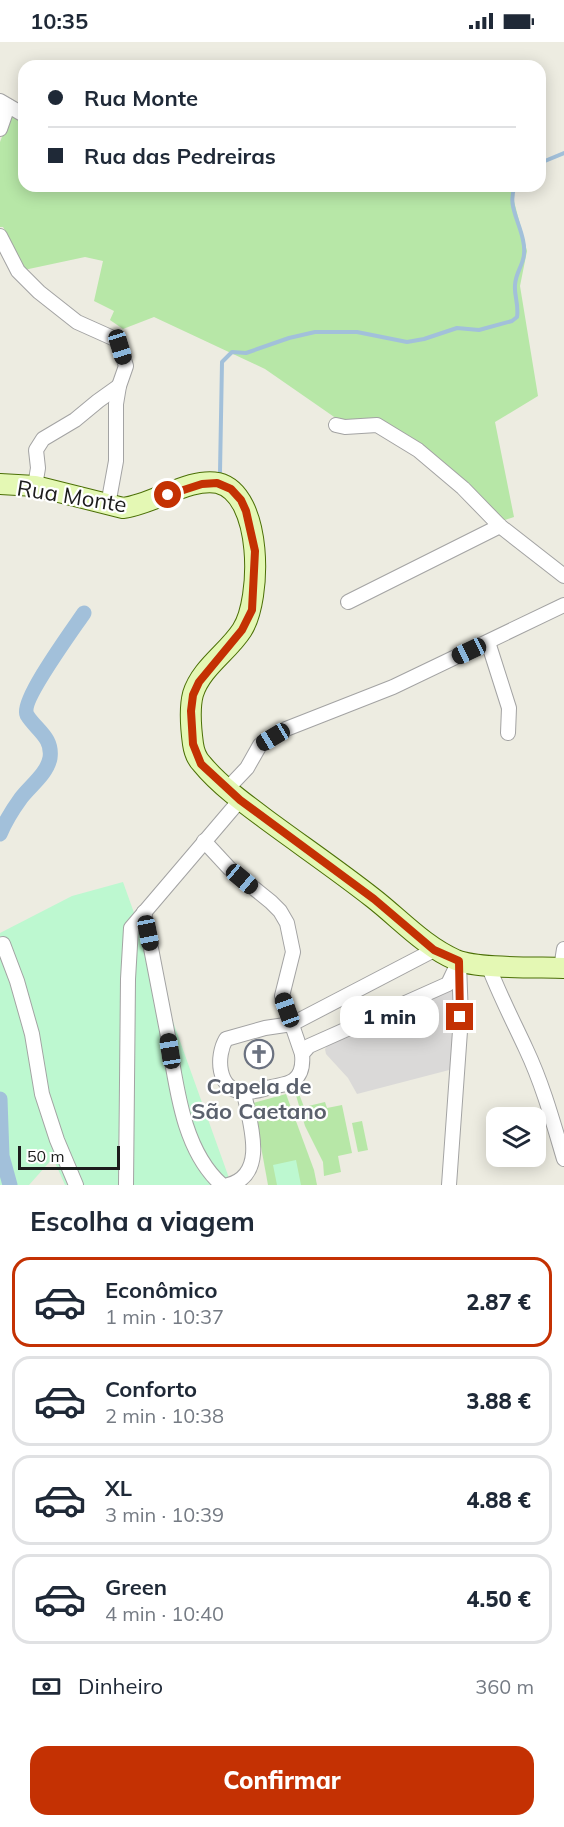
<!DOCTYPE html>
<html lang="pt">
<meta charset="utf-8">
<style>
body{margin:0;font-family:Mulish,sans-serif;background:#f2f2f3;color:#1f2937;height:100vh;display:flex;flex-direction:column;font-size:22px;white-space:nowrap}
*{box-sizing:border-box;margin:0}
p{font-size:20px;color:#747a83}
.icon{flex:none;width:33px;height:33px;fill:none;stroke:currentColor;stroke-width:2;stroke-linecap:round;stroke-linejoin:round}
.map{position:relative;height:1143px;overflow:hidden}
.details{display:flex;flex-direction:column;background:#fff;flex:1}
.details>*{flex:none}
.guide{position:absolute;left:18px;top:18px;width:528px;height:132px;border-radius:18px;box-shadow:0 3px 15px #0003;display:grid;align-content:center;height:132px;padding:0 30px;background:#fff}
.fabs{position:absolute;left:486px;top:1065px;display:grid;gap:12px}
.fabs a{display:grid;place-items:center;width:60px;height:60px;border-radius:12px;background:#fff;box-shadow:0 3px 15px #0003;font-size:30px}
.scale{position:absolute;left:18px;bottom:15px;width:102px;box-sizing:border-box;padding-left:6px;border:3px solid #1c1c1c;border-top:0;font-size:16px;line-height:21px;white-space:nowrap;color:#1c1c1c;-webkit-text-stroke:4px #fff;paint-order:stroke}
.end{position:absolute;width:27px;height:27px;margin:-14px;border:8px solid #c43103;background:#fff;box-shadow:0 0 0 3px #fff}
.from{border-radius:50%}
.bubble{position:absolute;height:42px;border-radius:18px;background:#fff;box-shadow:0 3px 15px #0003;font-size:20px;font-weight:800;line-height:42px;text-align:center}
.car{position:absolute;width:18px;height:36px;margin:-18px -9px;border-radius:8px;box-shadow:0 0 4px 2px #0007;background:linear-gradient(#222 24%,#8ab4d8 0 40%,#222 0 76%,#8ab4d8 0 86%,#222 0)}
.guide b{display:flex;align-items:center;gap:21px;height:57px;font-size:22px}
.guide b+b{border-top:2px solid #e0e1e3}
.guide i{width:15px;height:15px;background:#1f2937}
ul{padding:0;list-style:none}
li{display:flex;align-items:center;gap:18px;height:90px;margin:0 12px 9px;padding:0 18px;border:3px solid #e0e1e3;border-radius:18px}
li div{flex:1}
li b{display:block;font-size:22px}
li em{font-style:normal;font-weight:800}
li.current{border-color:#c43103}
li>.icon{width:54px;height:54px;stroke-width:1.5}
h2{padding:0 30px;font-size:27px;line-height:72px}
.pay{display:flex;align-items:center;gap:15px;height:66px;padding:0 30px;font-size:22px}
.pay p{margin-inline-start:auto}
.primary-button{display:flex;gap:12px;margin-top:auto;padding:12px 30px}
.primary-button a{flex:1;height:69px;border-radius:18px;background:#c43103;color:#fff;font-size:24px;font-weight:800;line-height:69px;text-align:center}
.status{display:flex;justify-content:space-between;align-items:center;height:42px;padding:0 30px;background:#fff;direction:ltr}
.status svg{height:16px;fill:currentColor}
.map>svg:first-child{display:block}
.residential{fill:#dad9d8}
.grass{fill:#b7e7a7}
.park{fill:#bdf8d0}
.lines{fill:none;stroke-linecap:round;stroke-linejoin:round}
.stream{stroke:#a2c0da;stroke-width:4}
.canal{stroke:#a2c0da;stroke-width:15}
.street-casing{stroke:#a3a3a3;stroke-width:16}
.secondary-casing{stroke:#4b6f06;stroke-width:22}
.street{stroke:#fff;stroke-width:14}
.secondary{stroke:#e4f8b4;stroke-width:20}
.route{stroke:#c43103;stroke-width:8}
.labels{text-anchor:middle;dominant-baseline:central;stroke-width:4.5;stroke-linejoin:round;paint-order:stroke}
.street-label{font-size:22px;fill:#1c1c1c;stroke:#fff}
.worship-label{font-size:22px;font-weight:bold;fill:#5b616d;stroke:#fff}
</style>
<div class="status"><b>10:35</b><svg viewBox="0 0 49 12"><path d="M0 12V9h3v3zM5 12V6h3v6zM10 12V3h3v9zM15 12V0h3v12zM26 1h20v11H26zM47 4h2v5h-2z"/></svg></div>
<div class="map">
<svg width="564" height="1143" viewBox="0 0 564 1143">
<rect width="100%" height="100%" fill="#edece1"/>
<path class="residential" d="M 452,948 L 457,960 L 453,1027 L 357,1052 L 348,1036 L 326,1012 L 325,1007 L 329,1002 Z"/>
<g class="grass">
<path d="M 11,70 L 24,77 L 24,144 L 510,144 L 527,209 L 520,244 L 538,354 L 495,380 L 514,475 L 502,479 L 404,392 L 340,379 L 265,327 L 154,275 L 123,287 L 110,278 L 114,269 L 94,259 L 103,219 L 85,215 L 24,228 C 16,214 11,199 3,185 L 0,185 L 0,100 Z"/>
<path d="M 298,1049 L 304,1065 L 325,1060 L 327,1066 L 342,1063 L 352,1111 L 338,1114 L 341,1130 L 324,1134 L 323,1120 L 305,1084 L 295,1050 Z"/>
<path d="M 286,1052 L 314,1128 L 317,1143 L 268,1143 L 253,1061 Z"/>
<path d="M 362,1079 L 368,1108 L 358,1110 L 352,1081 Z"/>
</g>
<g class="park">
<path d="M 123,840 L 229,1136 L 226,1143 L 65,1143 L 53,1116 L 29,1143 L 0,1143 L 0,891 L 72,854 Z"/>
<path d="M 296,1118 L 301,1143 L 277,1143 L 273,1123 Z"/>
</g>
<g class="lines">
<g class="stream">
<path d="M 540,121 L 564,111"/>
<path d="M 220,430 L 222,320 L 232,310 L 246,311 L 289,296 L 315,290 L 357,290 L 407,300 L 424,297 L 457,286 L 479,288 L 512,279 L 517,275 C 519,262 514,254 515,243 C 516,226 528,221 523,198 C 519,178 507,163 515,144"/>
</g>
<g class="canal">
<path d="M 0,792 C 5,780 13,767 21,756 C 30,744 47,732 50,716 C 53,695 36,688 27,673 C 20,659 74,586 84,571"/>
<path d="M 0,1057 L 2,1114 L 10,1143"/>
</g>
<g class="street-casing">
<g id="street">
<path d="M 0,59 L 24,73"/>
<path d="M 0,87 L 8,64"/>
<path d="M 0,194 L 18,229 L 39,250 L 77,280 L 115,297 L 120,305 L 126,324 L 119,344 L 116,362 L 116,419 L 108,463"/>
<path d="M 336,383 L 345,385 L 377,383 L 418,408 L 463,446 L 500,484 L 564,534"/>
<path d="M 35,444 L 38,426 L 36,408 L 43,397 L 75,378 L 98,359 L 119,344"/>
<path d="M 348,560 L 500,484"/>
<path d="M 488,600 L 509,666 L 508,691"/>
<path d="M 228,746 L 247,726 L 260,703 L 286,687 L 393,645 L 564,563"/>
<path d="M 204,799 L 229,826 L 271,860 L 280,869 L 287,881 L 293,910 L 282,954 L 302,1012"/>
<path d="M 144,870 C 152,910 159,949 167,989 C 176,1039 181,1107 222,1143"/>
<path d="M 0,903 L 3,902 L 17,939 L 32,992 L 42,1052 L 57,1098 L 76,1143"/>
<path d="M 434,908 L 292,982 L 265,986 L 226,997 C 216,1014 217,1048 243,1050 C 252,1051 263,1047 271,1045 C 278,1043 288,1043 294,1038 C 302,1032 303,1022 302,1012 L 309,1004 L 448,942 L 459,919"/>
<path d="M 488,923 C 499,952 513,979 526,1007 C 543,1043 553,1080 564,1117"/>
<path d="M 561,926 L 564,907"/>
<path d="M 126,1143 L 128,937 L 131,886 L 240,758"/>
<path d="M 228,1143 C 269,1133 249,1078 244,1051"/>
<path d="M 449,1143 L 461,975 L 459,922"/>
</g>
</g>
<g class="secondary-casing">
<path id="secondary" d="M 0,442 L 35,444 L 123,466 C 152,463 190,435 218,441 C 263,452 262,557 242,588 C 228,610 201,626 193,652 C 189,667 191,687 193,702 C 194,709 197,717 202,722 C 220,744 248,764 271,781 C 305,806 340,830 373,856 C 400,877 424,904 456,918 C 478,927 538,925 564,926"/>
</g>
<use href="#street" class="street"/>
<use href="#secondary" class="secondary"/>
</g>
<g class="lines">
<path class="route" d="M 168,453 L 202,442 L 217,441 L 231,447 L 241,458 L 246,469 L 255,509 L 252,568 L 242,588 L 199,640 L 193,653 L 191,669 L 193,702 L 201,722 L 240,758 L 374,857 L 434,908 L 459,919 L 460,975"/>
</g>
<defs>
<g id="church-ring" transform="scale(1.5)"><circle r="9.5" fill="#fff" stroke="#6b7280" stroke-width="1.5"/><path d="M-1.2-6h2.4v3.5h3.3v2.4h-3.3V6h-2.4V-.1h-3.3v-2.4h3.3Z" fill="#6b7280"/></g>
</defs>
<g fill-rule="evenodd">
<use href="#church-ring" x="259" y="1012"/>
</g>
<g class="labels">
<g class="street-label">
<text transform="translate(72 454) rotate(9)">Rua Monte</text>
</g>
<g class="worship-label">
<text x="259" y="1044">Capela de<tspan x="259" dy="25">São Caetano</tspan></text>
</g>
</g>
</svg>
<div class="fabs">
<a><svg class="icon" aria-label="layers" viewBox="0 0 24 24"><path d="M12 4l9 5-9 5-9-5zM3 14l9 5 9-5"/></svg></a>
</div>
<div class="scale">50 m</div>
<i class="end from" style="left:168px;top:453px"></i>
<i class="end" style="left:460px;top:975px"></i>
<div class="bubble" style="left:340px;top:954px;width:99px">1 min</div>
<i class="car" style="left:120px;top:305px;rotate:163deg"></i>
<i class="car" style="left:469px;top:609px;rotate:245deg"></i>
<i class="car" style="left:273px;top:695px;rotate:239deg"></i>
<i class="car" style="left:242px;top:837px;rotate:130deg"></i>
<i class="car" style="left:148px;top:891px;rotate:169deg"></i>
<i class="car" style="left:287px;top:968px;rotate:340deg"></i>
<i class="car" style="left:170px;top:1009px;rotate:351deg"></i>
<div class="guide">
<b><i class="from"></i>Rua Monte</b>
<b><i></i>Rua das Pedreiras</b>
</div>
</div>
<section class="details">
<h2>Escolha a viagem</h2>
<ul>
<li class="current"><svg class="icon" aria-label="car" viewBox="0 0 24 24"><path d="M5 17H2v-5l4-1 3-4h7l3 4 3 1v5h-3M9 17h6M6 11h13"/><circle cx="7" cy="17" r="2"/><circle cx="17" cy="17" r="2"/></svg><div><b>Econômico</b><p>1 min · 10:37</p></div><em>2.87 €</em></li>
<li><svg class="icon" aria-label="car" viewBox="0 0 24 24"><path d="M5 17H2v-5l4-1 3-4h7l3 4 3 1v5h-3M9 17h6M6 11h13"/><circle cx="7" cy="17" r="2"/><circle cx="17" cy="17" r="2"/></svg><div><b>Conforto</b><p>2 min · 10:38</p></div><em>3.88 €</em></li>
<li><svg class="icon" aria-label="car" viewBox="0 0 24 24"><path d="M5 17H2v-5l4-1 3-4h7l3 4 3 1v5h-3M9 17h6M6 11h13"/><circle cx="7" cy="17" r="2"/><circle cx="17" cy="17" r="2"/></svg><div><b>XL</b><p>3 min · 10:39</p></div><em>4.88 €</em></li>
<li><svg class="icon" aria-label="car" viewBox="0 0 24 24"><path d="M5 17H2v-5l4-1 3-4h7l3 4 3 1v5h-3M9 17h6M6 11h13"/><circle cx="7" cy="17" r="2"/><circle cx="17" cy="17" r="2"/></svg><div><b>Green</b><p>4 min · 10:40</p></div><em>4.50 €</em></li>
</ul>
<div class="pay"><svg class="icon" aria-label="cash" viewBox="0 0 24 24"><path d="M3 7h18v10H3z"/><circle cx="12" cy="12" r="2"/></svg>Dinheiro<p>360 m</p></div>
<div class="primary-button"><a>Confirmar</a></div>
</section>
